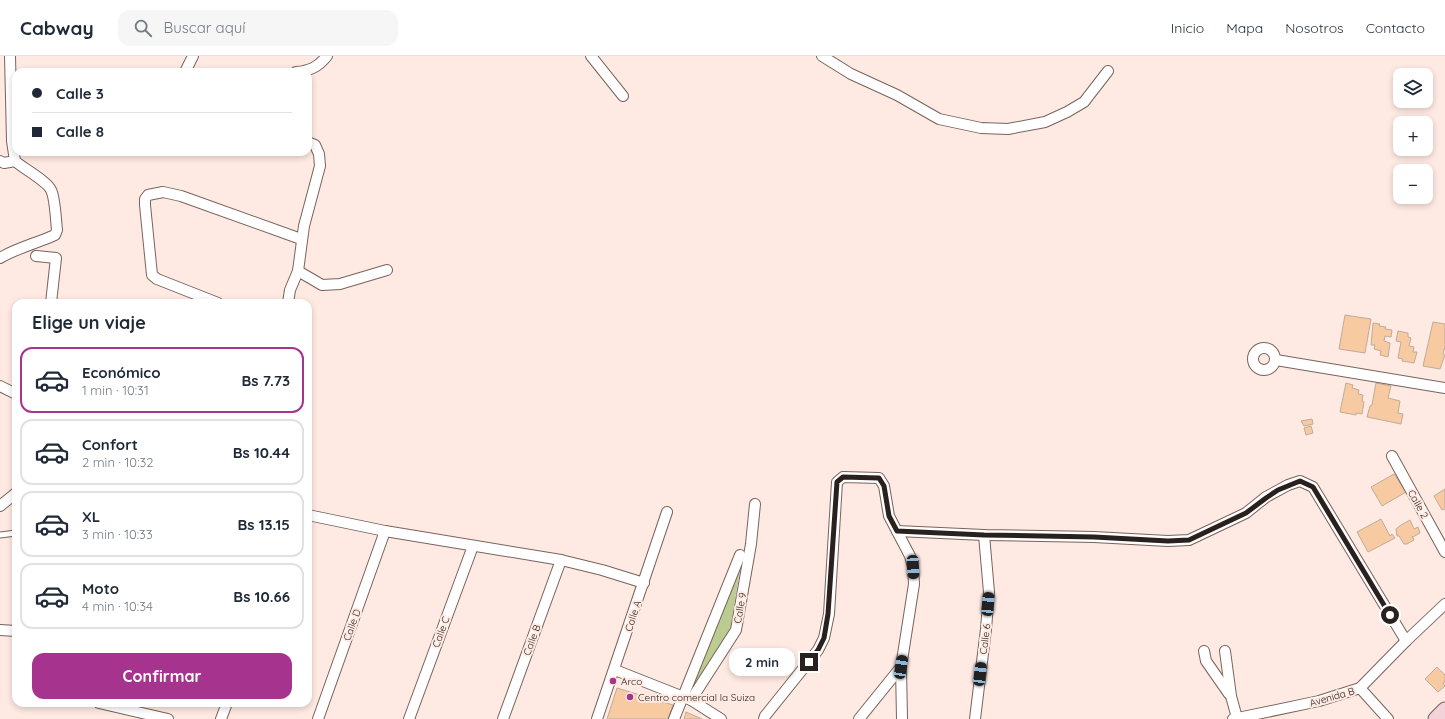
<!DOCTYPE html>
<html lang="es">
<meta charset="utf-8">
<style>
body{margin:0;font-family:Quicksand,sans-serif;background:#f6f6f7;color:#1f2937;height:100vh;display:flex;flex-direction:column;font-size:15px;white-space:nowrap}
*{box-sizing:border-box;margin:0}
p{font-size:13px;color:#747a83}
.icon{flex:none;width:22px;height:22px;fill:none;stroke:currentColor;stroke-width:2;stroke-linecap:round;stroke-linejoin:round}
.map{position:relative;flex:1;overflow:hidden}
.panel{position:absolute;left:12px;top:243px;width:300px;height:408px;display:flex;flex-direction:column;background:#fff;border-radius:12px;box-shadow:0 2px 6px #0003}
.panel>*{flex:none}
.banner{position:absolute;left:12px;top:12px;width:300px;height:88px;border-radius:12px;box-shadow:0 2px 6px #0003;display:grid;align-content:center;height:88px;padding:0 20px;background:#fff}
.buttons{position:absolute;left:1393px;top:12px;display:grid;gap:8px}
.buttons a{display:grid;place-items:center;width:40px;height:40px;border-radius:8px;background:#fff;box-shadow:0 2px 6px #0003;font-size:20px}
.end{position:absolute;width:18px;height:18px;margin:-9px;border:5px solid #2a211e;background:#fff;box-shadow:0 0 0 2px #fff}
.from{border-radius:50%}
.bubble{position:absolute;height:28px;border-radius:12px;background:#fff;box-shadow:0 2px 6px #0003;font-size:13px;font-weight:800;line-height:28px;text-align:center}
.car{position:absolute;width:12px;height:24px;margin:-12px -6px;border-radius:5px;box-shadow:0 0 3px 1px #0007;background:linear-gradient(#222 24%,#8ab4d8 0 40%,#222 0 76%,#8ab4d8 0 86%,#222 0)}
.banner b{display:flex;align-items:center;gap:14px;height:38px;font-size:15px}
.banner b+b{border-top:1px solid #e0e1e3}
.banner i{width:10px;height:10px;background:#1f2937}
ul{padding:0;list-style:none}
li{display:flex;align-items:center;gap:12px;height:66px;margin:0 8px 6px;padding:0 12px;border:2px solid #e0e1e3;border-radius:12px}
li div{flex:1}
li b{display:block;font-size:15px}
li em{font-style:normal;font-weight:800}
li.selected{border-color:#a6338d}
li>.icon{width:36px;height:36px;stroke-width:1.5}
h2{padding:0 20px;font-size:18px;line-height:48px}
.action{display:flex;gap:8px;margin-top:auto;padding:8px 20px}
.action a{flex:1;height:46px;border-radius:12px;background:#a6338d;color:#fff;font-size:16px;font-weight:800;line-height:46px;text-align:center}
header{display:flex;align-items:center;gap:24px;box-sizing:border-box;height:56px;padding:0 20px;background:#fff;border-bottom:1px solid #e0e1e3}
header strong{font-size:19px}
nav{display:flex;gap:22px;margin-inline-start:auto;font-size:14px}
.search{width:280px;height:36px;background:#f6f6f7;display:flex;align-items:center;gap:10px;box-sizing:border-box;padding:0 14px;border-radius:12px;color:#747a83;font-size:15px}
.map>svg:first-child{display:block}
.green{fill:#bbcb92}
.building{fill:#f8caa1;stroke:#beac9b}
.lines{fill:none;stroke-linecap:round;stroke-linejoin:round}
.lane-casing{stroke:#79635b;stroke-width:7}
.street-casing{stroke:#79635b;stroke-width:12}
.secondary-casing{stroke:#79635b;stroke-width:17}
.lane{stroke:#fff;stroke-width:5}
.street{stroke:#fff;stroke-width:10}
.secondary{stroke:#f3d3d9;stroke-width:15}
.route{stroke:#2a211e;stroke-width:5}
.poi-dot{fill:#a6338d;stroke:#feeae2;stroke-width:1.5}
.labels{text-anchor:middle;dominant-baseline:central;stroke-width:4;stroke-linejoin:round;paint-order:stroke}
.street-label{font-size:10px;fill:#2a211e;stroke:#feeae2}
.poi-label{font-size:10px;fill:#2a211e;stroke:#feeae2;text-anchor:start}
</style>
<header>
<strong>Cabway</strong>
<div class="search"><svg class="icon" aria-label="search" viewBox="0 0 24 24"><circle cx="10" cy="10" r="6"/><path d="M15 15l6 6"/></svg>Buscar aquí</div>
<nav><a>Inicio</a><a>Mapa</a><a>Nosotros</a><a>Contacto</a></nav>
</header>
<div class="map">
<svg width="1445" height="663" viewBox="0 0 1445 663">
<rect width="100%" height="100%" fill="#feeae2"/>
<path class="green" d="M 742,501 L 730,574 L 691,635 Z"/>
<g class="building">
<path d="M 1345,259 L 1371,263 L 1365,297 L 1339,293 Z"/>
<path d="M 1433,266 L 1445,268 L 1445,291 L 1443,298 L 1445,299 L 1440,313 L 1423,310 Z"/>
<path d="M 1373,267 L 1380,268 L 1379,270 L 1386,271 L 1385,273 L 1392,274 L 1391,281 L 1385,280 L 1384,285 L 1390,287 L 1388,301 L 1380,299 L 1381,295 L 1374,293 L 1375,289 L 1371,289 Z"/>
<path d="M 1398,275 L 1408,277 L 1408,281 L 1411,282 L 1409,290 L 1414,291 L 1413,296 L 1417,296 L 1414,307 L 1402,305 L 1403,303 L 1398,302 L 1401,286 L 1396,285 Z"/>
<path d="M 1346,327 L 1353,329 L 1352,332 L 1359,334 L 1358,338 L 1363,339 L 1362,345 L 1364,346 L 1362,358 L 1356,357 L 1356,359 L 1340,356 Z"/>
<path d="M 1376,327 L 1391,330 L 1388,342 L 1400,345 L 1398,357 L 1403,358 L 1401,368 L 1367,361 L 1370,350 L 1372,349 Z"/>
<path d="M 1312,363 L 1313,368 L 1304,370 L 1301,365 Z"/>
<path d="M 1311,370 L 1313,377 L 1306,379 L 1304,372 Z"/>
<path d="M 1394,418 L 1406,436 L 1382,450 L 1371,431 Z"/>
<path d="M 1445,433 L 1445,453 L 1442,454 L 1434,440 Z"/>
<path d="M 1381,463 L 1390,480 L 1392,478 L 1395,482 L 1368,496 L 1357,476 Z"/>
<path d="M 1410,464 L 1414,473 L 1418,471 L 1420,477 L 1413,481 L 1412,480 L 1414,484 L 1407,488 L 1404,488 L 1399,480 L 1397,480 L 1396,473 L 1401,469 Z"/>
<path d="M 1437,611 L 1445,619 L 1445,626 L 1443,627 L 1445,630 L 1438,636 L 1425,623 Z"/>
<path d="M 617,632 L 673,649 L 668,663 L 607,663 Z"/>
<path d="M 686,656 L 702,663 L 684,663 Z"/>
</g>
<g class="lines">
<g class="lane-casing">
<path id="lane" d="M 0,479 L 16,477"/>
</g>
<g class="street-casing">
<g id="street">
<path d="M 591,0 L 623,40"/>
<path d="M 822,0 L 851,18 L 897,39 L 939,63 L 981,72 L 1008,73 L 1045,66 L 1067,56 L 1084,46 L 1108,15"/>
<path d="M 185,16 L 193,0"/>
<path d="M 296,16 C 310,15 318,11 327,0"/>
<path d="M 0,105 L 4,107 L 15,105"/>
<path d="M 36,200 L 56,202 L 51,247"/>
<path d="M 0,202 C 17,192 37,187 55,179 L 57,174 C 56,165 55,141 51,134 C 47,125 24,113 15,105 L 12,85 L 10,0"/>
<path d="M 298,215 L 322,229 L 340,228 L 387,214"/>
<path d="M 218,247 L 157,223 L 152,219 L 145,149 L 145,143 L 148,139 L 163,136 L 181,140 L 301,183"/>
<path d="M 288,247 L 290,234 L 298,215 L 304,170 L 320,110 L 319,98 L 315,89 L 308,86"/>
<circle cx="1264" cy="303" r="11"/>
<path d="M 1276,304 L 1445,332"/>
<path d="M 0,330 L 16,338"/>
<path d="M 1392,400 L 1445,496"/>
<path d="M 0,450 L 16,437"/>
<path d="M 308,459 L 385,475 L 561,504 L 602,514 L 644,527"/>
<path d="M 897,475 L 984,479 L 1094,481 L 1168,485 L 1189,484 L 1246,457 L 1266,441 L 1288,429 L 1300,425 L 1313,431 L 1406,585"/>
<path d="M 0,574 L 16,575"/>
<path d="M 1204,595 L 1206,605 L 1229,638"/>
<path d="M 1225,595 L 1231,640 L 1237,662"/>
<path d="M 615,614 L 691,644 L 721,663"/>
<path d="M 1360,632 L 1388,663"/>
<path d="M 691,644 L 736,574 L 751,488 L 755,448"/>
<path d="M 99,647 L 168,663"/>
<path d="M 221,663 L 227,647"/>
<path d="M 318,663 L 385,475"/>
<path d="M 409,663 L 473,490"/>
<path d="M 503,663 L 561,504"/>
<path d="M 597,663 L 667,456"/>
<path d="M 674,663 L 740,499"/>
<path d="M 764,663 L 765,660 L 818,594 L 824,582 L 829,558 L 837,426 L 843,421 L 879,422 L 884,430 L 889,460 L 910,500 L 913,511 L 914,528 L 901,611 L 902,663"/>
<path d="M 859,663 L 901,611"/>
<path d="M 975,663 L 986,573 L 989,536 L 984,479"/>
<path d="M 1233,663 L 1319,645 L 1360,632 L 1406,585 L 1445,548"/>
</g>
</g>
<g class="secondary-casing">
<path id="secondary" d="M 1436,663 L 1445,654"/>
</g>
<use href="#lane" class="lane"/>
<use href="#street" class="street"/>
<use href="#secondary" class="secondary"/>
</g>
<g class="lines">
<path class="route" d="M 809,606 L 818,594 L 824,582 L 828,558 L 837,426 L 843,421 L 879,422 L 884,430 L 889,460 L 897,475 L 984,479 L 1094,481 L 1168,485 L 1189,484 L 1246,457 L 1266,442 L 1278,434 L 1300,425 L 1313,431 L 1390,559"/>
</g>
<g class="poi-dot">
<circle cx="613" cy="625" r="4"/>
<circle cx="630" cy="641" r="4"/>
</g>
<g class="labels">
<g class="street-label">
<text transform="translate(1418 448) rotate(61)">Calle 2</text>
<text transform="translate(740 552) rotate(-80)">Calle 9</text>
<text transform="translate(633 560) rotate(-72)">Calle A</text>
<text transform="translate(352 569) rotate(-70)">Calle D</text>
<text transform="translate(441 576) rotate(-70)">Calle C</text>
<text transform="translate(985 583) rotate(-83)">Calle 6</text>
<text transform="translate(532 584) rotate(-70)">Calle B</text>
<text transform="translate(1332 641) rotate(-16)">Avenida B</text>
</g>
<g class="poi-label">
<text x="621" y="625">Arco</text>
<text x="638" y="641">Centro comercial la Suiza</text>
</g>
</g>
</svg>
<div class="buttons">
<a><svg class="icon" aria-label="layers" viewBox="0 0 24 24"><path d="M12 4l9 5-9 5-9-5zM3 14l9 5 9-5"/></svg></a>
<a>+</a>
<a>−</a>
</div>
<i class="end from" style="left:1390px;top:559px"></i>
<i class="end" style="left:809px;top:606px"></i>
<div class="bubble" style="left:729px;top:592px;width:66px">2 min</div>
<i class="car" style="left:913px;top:511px;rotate:177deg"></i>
<i class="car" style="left:988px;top:548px;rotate:5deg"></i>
<i class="car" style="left:901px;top:611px;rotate:9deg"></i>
<i class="car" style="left:980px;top:618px;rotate:7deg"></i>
<div class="banner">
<b><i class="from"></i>Calle 3</b>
<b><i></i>Calle 8</b>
</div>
<section class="panel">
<h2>Elige un viaje</h2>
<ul>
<li class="selected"><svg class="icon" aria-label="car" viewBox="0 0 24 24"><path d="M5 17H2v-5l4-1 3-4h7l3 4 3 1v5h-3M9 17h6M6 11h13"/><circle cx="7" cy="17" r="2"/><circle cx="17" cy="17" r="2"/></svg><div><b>Económico</b><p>1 min · 10:31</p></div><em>Bs 7.73</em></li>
<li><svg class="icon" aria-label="car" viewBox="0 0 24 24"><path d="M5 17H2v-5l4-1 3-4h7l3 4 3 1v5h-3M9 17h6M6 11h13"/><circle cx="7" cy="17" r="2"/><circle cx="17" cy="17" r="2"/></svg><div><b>Confort</b><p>2 min · 10:32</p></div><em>Bs 10.44</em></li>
<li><svg class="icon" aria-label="car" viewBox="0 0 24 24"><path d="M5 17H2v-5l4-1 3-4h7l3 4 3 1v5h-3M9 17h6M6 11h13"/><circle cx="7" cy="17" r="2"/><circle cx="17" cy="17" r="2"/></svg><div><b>XL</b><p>3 min · 10:33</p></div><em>Bs 13.15</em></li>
<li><svg class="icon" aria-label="car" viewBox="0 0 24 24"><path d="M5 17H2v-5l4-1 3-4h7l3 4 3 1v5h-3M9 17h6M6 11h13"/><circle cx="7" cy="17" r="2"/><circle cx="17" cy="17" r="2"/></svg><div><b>Moto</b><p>4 min · 10:34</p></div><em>Bs 10.66</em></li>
</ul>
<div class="action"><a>Confirmar</a></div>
</section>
</div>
